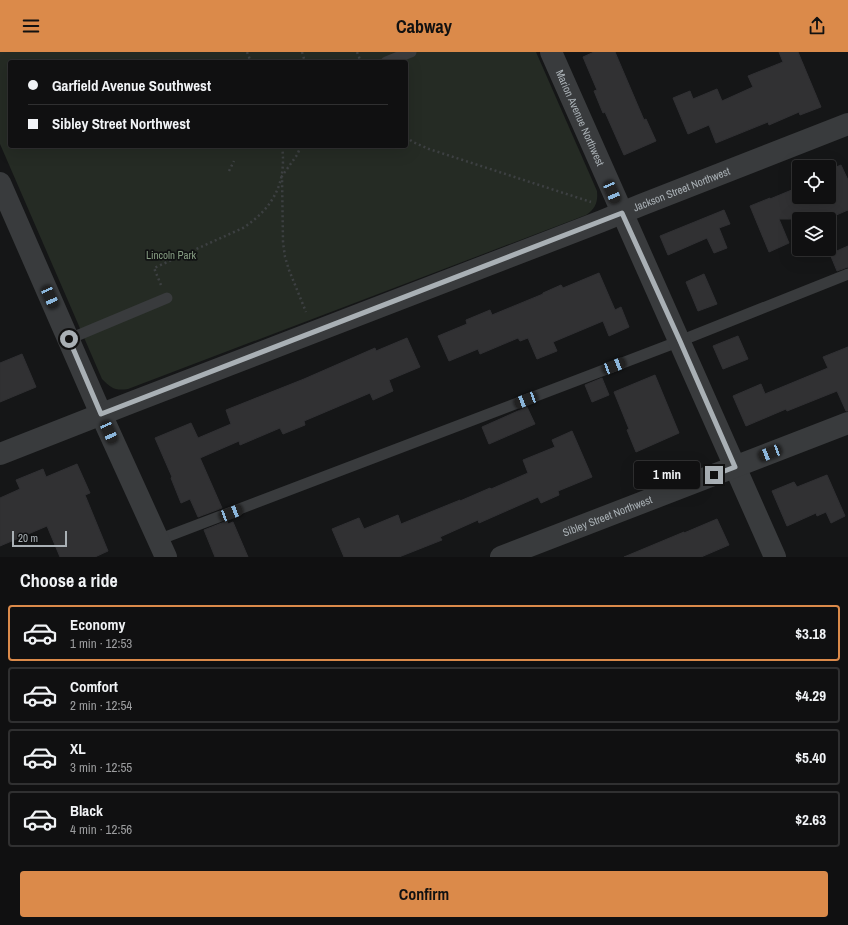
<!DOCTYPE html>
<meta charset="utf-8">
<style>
body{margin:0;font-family:"Archivo Narrow",sans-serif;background:#1e1e1f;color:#f1f3f6;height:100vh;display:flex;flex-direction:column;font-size:15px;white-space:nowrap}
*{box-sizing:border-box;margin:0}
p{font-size:13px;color:#9c9d9f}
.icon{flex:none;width:22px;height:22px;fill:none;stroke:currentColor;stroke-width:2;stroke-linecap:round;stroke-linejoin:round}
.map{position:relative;height:505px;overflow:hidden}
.drawer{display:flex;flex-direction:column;background:#101011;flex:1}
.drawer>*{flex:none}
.guide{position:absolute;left:8px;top:8px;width:400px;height:88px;border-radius:4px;box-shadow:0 4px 16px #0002,0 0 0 1px #303031;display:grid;align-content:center;height:88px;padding:0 20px;background:#101011}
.tools{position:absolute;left:792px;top:108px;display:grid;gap:8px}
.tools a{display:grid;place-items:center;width:44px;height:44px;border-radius:4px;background:#101011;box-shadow:0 4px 16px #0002,0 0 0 1px #303031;font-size:20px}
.scale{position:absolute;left:12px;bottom:10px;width:55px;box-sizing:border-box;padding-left:4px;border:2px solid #a9b0b5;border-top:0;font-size:11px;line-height:14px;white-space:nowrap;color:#a9b0b5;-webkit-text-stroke:3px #101112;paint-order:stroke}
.end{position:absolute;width:18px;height:18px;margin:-9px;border:5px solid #a9b0b5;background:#111;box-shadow:0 0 0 2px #111}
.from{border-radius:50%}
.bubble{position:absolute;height:28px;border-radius:4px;background:#101011;box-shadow:0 4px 16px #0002,0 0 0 1px #303031;font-size:13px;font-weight:700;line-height:28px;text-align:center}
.car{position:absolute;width:12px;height:24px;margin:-12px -6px;border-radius:5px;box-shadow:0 0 3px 1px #0007;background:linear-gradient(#222 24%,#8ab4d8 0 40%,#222 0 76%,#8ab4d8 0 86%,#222 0)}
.guide b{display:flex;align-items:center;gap:14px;height:38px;font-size:15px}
.guide b+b{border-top:1px solid #303031}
.guide i{width:10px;height:10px;background:#f1f3f6}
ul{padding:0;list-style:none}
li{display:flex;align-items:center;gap:12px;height:56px;margin:0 8px 6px;padding:0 12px;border:2px solid #303031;border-radius:4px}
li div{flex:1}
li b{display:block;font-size:15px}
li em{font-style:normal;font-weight:700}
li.on{border-color:#db8a4a}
li>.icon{width:36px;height:36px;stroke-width:1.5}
h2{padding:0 20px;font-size:18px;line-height:48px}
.primary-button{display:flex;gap:8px;margin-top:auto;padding:8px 20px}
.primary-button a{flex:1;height:46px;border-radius:4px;background:#db8a4a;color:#111;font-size:16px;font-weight:700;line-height:46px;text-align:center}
header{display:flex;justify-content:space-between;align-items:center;height:52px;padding:0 20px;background:#db8a4a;color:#111;font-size:18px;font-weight:700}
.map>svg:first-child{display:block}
.green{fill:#252b24;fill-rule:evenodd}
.building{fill:#313133;stroke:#303033}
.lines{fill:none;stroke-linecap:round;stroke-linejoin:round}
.path{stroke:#3d4042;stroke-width:2.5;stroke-dasharray:2 3;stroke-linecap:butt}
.lane{stroke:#393b3d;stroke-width:11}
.street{stroke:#393b3d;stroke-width:22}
.route{stroke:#a9b0b5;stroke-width:5}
.labels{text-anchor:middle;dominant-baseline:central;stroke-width:3.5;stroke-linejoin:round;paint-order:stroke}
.street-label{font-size:11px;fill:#a9b0b5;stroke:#101112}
.park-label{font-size:11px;fill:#879e83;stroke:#101112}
</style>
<header><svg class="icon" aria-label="menu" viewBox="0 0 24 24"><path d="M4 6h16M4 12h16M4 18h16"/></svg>Cabway<svg class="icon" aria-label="share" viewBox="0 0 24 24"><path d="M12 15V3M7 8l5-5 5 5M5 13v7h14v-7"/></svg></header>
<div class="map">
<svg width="848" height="505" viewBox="0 0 848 505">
<rect width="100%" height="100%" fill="#151617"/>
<path class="green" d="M 0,0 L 536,0 L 597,139 C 598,149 596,157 586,163 L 128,337 C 115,339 111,336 102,327 L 0,92 ZM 10,10 L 406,10 L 406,94 L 10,94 Z"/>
<g class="building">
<path d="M 594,0 L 615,0 L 644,68 L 646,67 L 656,89 L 624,103 L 605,60 L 603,61 L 594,39 L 597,38 L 583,5 Z"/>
<path d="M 779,0 L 798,0 L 821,55 L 800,63 L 799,60 L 769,73 L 768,70 L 716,91 L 709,73 L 688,82 L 673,46 L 690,39 L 693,47 L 717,37 L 722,49 L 753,35 L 748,24 L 783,10 Z"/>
<path d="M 841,113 L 848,128 L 848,158 L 827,167 L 779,167 L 789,191 L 769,200 L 750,154 L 770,146 L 770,147 L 799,135 L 799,145 L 829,145 L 829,118 Z"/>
<path d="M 724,158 L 730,172 L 719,176 L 727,196 L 714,201 L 707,186 L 668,203 L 660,184 Z"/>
<path d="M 848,194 L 848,215 L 837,219 L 830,202 Z"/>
<path d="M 599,221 L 615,258 L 621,255 L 629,275 L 609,284 L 603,269 L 553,290 L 557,299 L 537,307 L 528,286 L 520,289 L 518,286 L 480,302 L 478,297 L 449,309 L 438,284 L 467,272 L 466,268 L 490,258 L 492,263 L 543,242 L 543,241 L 561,233 L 563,236 Z"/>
<path d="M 704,222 L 717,252 L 698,259 L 686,230 Z"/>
<path d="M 738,284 L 748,307 L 723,317 L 713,294 Z"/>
<path d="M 407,286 L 420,315 L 389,328 L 393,339 L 373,348 L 370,341 L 304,369 L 305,373 L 283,382 L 280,376 L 240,393 L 239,389 L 200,406 L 222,456 L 198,465 L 190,447 L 181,451 L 171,426 L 172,425 L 155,386 L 191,371 L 198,386 L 231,372 L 226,358 L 304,327 L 375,296 L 376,299 Z"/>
<path d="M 848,295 L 848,359 L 846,359 L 837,339 L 787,359 L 786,357 L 746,374 L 733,344 L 761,332 L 765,342 L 828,316 L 823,305 Z"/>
<path d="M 22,302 L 36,335 L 0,350 L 0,311 Z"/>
<path d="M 655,323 L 679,381 L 636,400 L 627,378 L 629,377 L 614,340 Z"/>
<path d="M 602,326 L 609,343 L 592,350 L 585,333 Z"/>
<path d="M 527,355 L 535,372 L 489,392 L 482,375 Z"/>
<path d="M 572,379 L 592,425 L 558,439 L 559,443 L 541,451 L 538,445 L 479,471 L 478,468 L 440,485 L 442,488 L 399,505 L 344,505 L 332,477 L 359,466 L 364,477 L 398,463 L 401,472 L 460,448 L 460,449 L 490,436 L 491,437 L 528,421 L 523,408 L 555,395 L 552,388 Z"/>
<path d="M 77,412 L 90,441 L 85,443 L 108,499 L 95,505 L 60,505 L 47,474 L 0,494 L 0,446 L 20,437 L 16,428 L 43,417 L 46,425 Z"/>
<path d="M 827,423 L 845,464 L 831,471 L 826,460 L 817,464 L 816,461 L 787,474 L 772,439 L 794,430 L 797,435 Z"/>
<path d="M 717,467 L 729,493 L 701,505 L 624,505 L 684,480 L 684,481 Z"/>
<path d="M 227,469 L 228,472 L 233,470 L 248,505 L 215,505 L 204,478 Z"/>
</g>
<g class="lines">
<g class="path">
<path d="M 247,0 L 251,10"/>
<path d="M 302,0 L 305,10"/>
<path d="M 357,0 L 361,10"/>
<path d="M 406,85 L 413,90 L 429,97 L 591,150"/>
<path d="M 301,94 L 297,103 L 282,124 L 283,190 L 285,205 L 289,218 L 306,260"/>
<path d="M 229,119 L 234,109"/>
<path d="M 161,233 L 154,216 L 243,176 C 273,156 287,131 282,94"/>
</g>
<g class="lane">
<path d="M 386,10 L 411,0"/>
<path d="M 69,287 L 167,246"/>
<path d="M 158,488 L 680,289 L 848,222"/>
</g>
<g class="street">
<path id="s1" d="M 551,0 L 775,505"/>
<path d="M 0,131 L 101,362 L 166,505"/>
<path id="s2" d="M 0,402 L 130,351 L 602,169 L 641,153 L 848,72"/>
<path id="s3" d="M 501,505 L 848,371"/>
</g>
</g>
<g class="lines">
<path class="route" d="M 69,287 L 101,362 L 622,161 L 680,289 L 735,415 L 714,423"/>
</g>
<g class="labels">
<g class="street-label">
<text stroke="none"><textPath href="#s1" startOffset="72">Marion Avenue Northwest</textPath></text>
<text stroke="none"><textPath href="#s2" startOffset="731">Jackson Street Northwest</textPath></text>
<text stroke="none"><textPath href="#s3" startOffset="114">Sibley Street Northwest</textPath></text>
</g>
<g class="park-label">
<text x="171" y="203">Lincoln Park</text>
</g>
</g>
</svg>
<div class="tools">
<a><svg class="icon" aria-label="locate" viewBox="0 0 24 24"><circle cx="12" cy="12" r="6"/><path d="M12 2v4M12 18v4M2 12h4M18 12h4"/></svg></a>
<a><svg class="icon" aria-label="layers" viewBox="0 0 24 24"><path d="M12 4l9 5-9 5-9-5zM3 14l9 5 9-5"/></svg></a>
</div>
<div class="scale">20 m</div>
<i class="end from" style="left:69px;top:287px"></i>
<i class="end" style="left:714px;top:423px"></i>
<div class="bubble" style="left:634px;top:409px;width:66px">1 min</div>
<i class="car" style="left:612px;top:140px;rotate:157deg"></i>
<i class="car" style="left:50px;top:245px;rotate:156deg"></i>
<i class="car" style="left:614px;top:314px;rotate:69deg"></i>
<i class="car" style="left:526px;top:348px;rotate:249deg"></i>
<i class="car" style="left:109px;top:380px;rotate:156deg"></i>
<i class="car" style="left:770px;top:401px;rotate:249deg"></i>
<i class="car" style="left:231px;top:461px;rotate:69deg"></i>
<div class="guide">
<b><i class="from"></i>Garfield Avenue Southwest</b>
<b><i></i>Sibley Street Northwest</b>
</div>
</div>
<section class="drawer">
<h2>Choose a ride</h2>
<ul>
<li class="on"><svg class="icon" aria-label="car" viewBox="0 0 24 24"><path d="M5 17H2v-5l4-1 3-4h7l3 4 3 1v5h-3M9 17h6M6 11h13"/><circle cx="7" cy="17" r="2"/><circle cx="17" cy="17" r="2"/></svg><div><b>Economy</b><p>1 min · 12:53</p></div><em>$3.18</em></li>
<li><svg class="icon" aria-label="car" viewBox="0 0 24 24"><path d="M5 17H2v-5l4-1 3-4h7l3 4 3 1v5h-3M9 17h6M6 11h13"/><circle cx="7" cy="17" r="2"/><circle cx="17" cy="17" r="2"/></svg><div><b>Comfort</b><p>2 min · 12:54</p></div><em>$4.29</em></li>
<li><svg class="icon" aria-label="car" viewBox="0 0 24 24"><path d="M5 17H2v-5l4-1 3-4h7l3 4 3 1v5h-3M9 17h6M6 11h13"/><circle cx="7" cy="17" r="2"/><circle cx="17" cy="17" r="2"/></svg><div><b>XL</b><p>3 min · 12:55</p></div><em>$5.40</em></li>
<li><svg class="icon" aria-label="car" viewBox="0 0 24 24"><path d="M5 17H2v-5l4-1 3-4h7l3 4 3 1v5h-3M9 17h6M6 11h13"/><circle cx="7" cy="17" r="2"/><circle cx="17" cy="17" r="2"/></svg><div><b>Black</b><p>4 min · 12:56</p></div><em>$2.63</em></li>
</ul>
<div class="primary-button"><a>Confirm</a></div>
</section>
